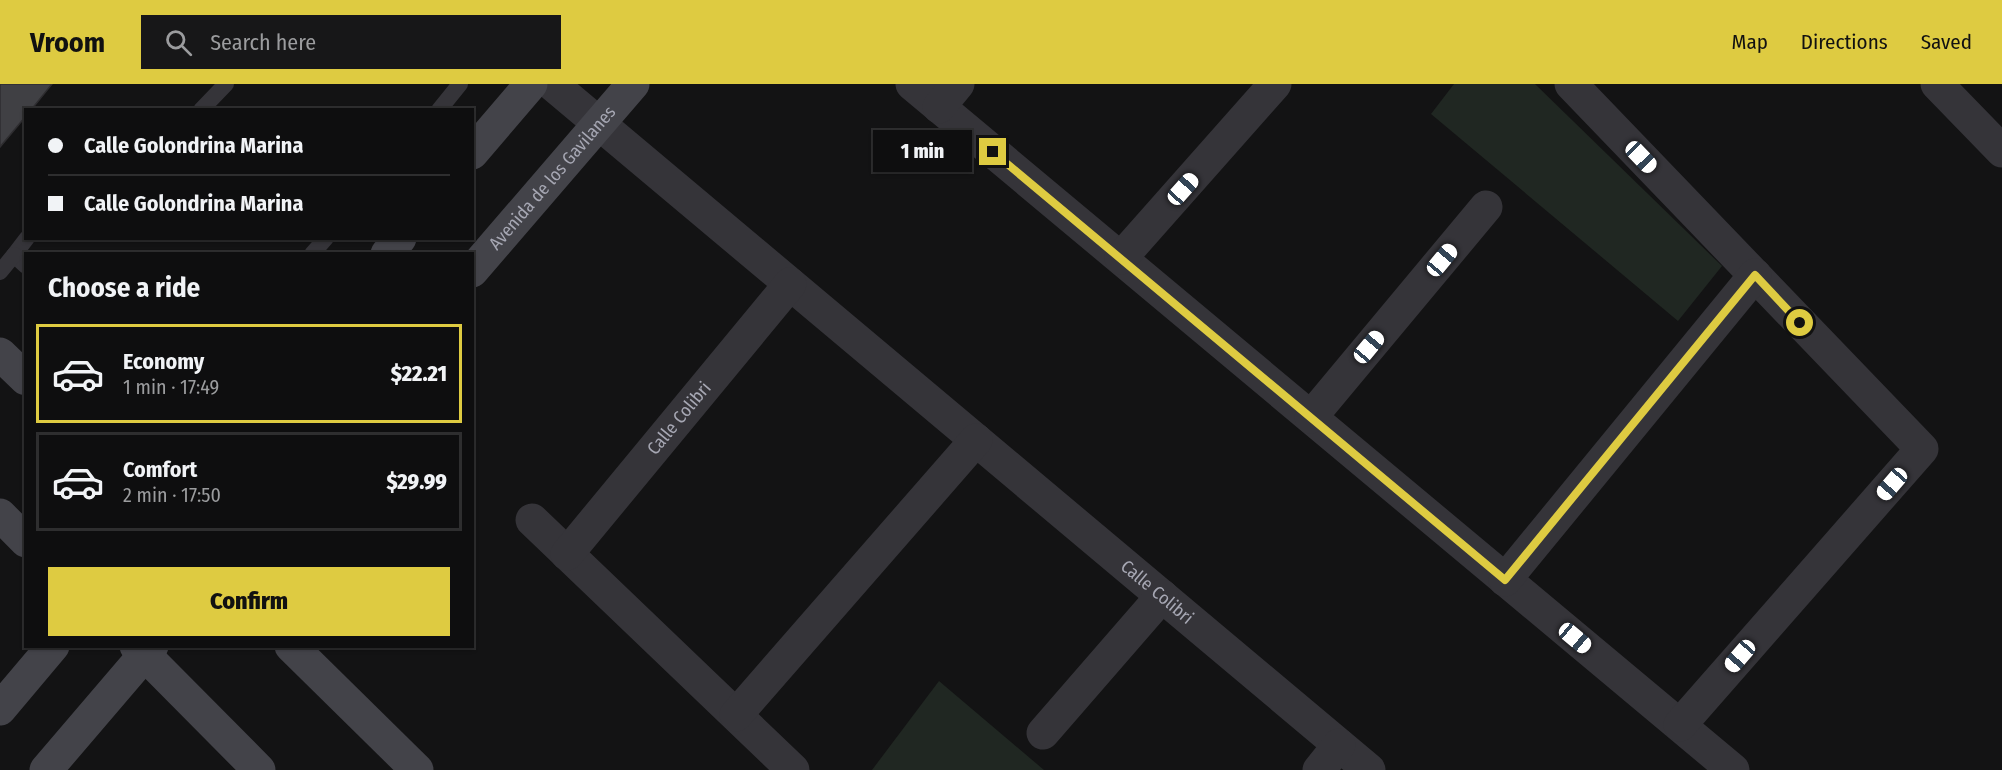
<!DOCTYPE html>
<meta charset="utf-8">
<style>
body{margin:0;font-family:"Fira Sans Condensed",sans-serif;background:#171718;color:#f1f3f6;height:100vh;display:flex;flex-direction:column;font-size:22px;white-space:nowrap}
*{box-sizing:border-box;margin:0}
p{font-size:20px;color:#9b9c9e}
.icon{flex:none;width:33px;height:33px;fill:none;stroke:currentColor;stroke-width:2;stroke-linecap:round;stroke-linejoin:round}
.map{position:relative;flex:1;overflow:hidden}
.sheet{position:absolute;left:24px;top:168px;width:450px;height:396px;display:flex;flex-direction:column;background:#0e0e0f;border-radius:0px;box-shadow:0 2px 4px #0004,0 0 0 2px #2e2e2f}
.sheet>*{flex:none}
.guide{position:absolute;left:24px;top:24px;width:450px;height:132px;border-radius:0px;box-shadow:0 2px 4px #0004,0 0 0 2px #2e2e2f;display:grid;align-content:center;height:132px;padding:0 24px;background:#0e0e0f}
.end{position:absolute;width:27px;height:27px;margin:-14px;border:8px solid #decb41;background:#111;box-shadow:0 0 0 3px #111}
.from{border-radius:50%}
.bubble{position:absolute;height:42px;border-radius:0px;background:#0e0e0f;box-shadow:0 2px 4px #0004,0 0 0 2px #2e2e2f;font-size:20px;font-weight:800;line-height:42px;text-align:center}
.car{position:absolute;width:18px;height:36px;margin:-18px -9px;border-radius:8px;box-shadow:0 0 4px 2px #0007;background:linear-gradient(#fff 24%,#345 0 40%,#fff 0 76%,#345 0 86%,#fff 0)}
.guide b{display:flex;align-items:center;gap:21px;height:57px;font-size:22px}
.guide b+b{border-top:2px solid #2e2e2f}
.guide i{width:15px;height:15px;background:#f1f3f6}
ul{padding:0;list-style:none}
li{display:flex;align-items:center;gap:18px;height:99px;margin:0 12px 9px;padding:0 12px;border:3px solid #2e2e2f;border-radius:0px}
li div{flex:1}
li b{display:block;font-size:22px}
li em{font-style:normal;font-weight:800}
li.selected{border-color:#decb41}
li>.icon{width:54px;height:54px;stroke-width:1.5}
h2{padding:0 24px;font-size:27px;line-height:72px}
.button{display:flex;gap:12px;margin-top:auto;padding:12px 24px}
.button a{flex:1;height:69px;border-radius:0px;background:#decb41;color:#111;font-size:24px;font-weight:800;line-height:69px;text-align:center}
header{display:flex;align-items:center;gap:36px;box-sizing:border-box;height:84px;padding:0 30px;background:#decb41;color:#111}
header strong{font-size:28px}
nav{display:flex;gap:33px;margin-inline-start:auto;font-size:21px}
.search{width:420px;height:54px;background:#171718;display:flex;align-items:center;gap:15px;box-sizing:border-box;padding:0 21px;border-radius:0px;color:#9b9c9e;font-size:22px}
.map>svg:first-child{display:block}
.green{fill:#202722}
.building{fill:#404044;stroke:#2e2d30;stroke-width:1.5}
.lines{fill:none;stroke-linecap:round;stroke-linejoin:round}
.service{stroke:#353439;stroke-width:16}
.minor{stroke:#353439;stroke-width:33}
.tertiary{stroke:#353439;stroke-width:33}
.secondary{stroke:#434349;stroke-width:33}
.route{stroke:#decb41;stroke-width:8}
.labels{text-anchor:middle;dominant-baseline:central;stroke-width:6;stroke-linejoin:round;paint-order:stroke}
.street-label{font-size:18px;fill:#a6a7b3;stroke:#0e0e0f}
</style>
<header>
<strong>Vroom</strong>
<div class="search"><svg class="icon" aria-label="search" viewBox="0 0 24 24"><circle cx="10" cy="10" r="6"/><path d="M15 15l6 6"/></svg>Search here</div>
<nav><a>Map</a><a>Directions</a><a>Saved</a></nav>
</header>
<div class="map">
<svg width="2002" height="686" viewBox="0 0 2002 686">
<rect width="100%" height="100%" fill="#131314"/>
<g class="green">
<path d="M 1454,0 L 1535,0 L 1722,182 L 1678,237 L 1431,30 Z"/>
<path d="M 939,597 L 1044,686 L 872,686 Z"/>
</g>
<path class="building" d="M 0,0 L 52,0 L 31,26 L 26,26 L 26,32 L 0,63 Z"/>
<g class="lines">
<g class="service">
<path d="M 201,26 L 226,0"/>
<path d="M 439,26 L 460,0"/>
<path d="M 312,170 L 326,154"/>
<path d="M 26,182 L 14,171 L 27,154"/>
<path d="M 0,188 L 14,171"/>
</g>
<g class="minor">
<path id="s1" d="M 552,0 L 1369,686"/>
<path d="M 912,0 L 1733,686"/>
<path d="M 1571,0 L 1922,365 L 1680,641"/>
<path d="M 939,23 L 958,0"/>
<path d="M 1121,174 L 1275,0"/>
<path d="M 1311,333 L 1486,123"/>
<path d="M 532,436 L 793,686"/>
<path id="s2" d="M 567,470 L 790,200"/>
<path d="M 1505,496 L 1755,191"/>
<path d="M 736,631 L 976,356"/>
<path d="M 1043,649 L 1162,512"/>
<path d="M 1319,686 L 1339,661"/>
</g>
<path class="tertiary" d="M 1937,0 L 2002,67"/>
<g class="secondary">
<path d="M 472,69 L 531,0"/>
<path d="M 387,170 L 400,154"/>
<path id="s3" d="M 472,187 L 633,0"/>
<path d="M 0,270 L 26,295"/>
<path d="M 0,431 L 26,457"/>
<path d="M 136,562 L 259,686"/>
<path d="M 291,562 L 417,686"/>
<path d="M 0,625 L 53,562"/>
<path d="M 46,686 L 152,562"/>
</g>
</g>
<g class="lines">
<path class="route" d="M 993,68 L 1505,496 L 1755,191 L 1800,239"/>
</g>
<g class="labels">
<g class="street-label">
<text stroke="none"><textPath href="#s3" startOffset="123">Avenida de los Gavilanes</textPath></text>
<text stroke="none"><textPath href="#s2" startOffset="176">Calle Colibri</textPath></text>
<text stroke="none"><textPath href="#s1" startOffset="790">Calle Colibri</textPath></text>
</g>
</g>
</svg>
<i class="end from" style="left:1800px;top:239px"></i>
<i class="end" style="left:993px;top:68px"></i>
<div class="bubble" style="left:873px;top:46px;width:99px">1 min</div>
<i class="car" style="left:1641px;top:73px;rotate:136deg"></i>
<i class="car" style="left:1183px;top:105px;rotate:42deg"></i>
<i class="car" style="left:1442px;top:176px;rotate:40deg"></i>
<i class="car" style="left:1369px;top:263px;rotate:40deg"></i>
<i class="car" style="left:1892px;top:400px;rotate:221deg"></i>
<i class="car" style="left:1575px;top:554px;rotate:130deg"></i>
<i class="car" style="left:1740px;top:572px;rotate:221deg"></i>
<div class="guide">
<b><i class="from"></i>Calle Golondrina Marina</b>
<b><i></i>Calle Golondrina Marina</b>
</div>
<section class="sheet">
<h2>Choose a ride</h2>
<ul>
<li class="selected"><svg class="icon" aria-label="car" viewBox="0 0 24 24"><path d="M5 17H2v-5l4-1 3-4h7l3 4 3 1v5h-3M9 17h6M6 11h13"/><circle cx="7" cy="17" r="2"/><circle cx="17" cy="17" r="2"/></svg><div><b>Economy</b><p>1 min · 17:49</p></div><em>$22.21</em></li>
<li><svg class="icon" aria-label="car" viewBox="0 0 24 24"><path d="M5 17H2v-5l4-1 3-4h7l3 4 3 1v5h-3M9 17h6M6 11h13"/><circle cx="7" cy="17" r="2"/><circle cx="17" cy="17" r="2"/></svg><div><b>Comfort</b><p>2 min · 17:50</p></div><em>$29.99</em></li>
</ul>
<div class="button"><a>Confirm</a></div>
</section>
</div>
